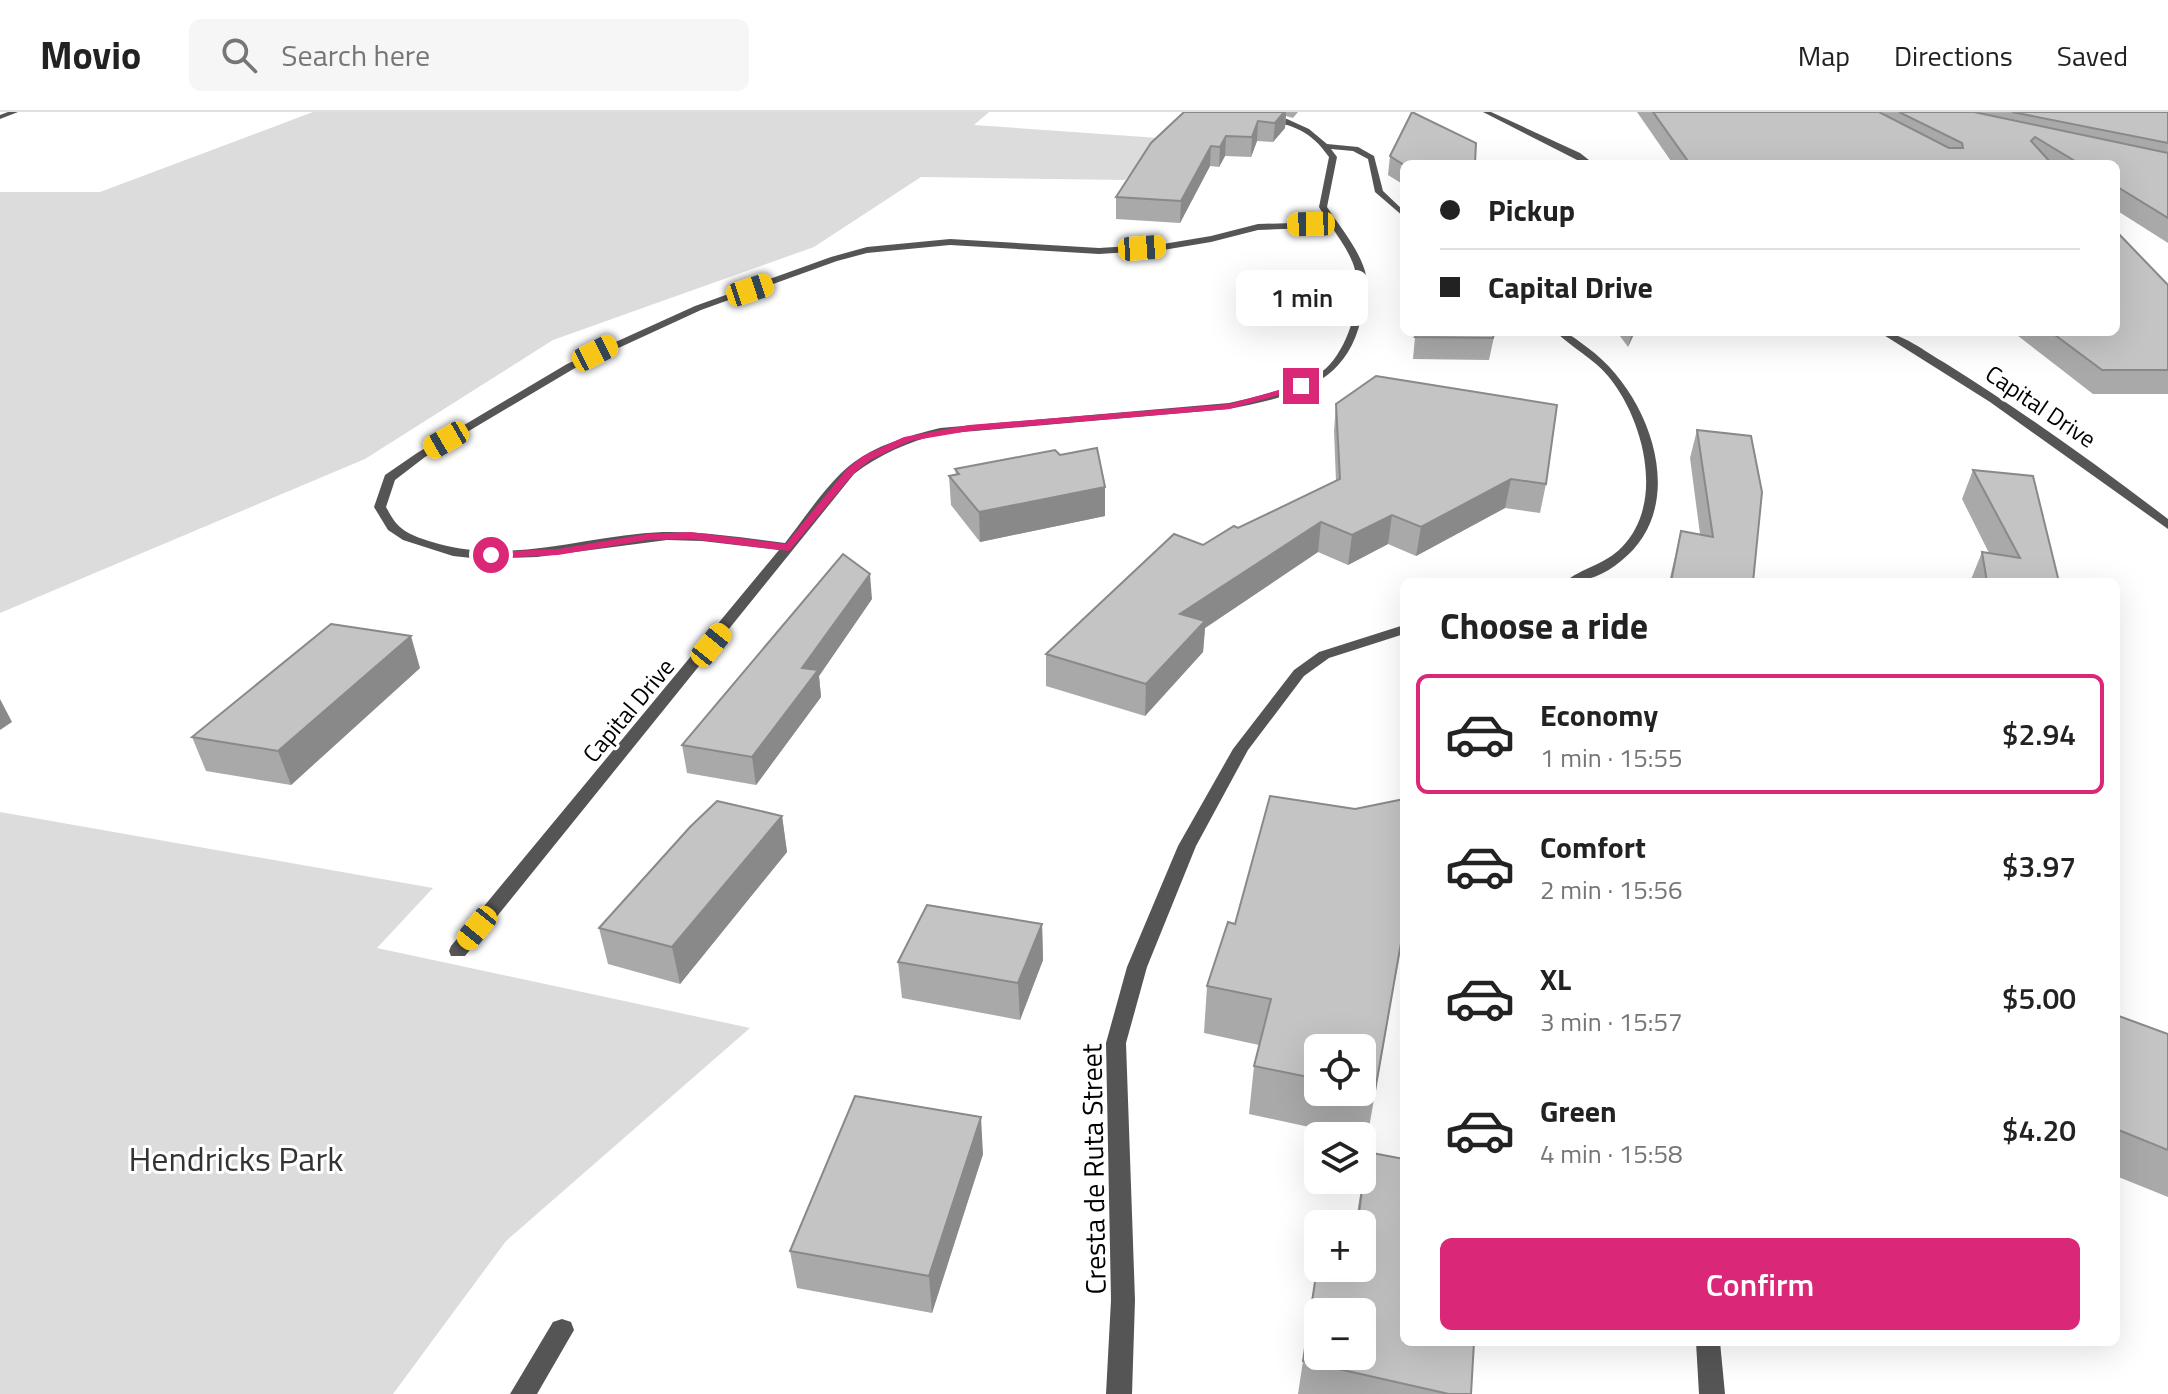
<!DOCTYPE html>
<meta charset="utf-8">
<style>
body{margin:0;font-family:"Titillium Web",sans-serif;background:#f6f6f6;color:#222;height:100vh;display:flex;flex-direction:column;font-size:30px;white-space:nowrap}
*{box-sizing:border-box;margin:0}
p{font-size:26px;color:#767676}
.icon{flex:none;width:44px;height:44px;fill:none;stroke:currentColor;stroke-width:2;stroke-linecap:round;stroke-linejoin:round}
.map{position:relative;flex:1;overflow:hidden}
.drawer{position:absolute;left:1400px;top:466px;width:720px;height:768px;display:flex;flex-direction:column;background:#fff;border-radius:12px;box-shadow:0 8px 32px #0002}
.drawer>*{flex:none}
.banner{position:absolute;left:1400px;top:48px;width:720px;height:176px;border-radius:12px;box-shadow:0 8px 32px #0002;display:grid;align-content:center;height:176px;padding:0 40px;background:#fff}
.fabs{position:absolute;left:1304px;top:922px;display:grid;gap:16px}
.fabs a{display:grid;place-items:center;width:72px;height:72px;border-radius:12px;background:#fff;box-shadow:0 8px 32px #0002;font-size:40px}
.end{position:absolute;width:36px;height:36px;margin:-18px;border:10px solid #db2777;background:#fff;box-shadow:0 0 0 4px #fff}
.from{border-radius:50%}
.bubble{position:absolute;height:56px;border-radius:12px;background:#fff;box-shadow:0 8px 32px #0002;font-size:26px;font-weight:600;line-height:56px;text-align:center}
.car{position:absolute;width:24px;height:48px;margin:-24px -12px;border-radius:10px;box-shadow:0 0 6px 2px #0007;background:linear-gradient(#f5c518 24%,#345 0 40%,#f5c518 0 76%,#345 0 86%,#f5c518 0)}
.banner b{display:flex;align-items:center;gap:28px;height:76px;font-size:30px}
.banner b+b{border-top:2px solid #e0e0e0}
.banner i{width:20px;height:20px;background:#222}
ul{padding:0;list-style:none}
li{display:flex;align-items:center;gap:24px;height:120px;margin:0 16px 12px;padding:0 24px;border:4px solid transparent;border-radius:12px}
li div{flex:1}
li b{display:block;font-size:30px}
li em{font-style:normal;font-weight:600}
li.on{border-color:#db2777}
li>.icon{width:72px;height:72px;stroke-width:1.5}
h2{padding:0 40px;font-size:36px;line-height:96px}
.button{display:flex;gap:16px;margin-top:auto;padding:16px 40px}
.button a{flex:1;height:92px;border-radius:12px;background:#db2777;color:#fff;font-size:32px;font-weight:600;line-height:92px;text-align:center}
header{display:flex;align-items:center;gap:48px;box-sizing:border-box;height:112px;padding:0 40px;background:#fff;border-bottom:2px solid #e0e0e0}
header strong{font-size:38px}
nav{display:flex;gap:44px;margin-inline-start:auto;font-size:28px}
.search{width:560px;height:72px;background:#f6f6f6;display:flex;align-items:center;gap:20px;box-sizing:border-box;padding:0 28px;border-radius:12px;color:#767676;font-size:30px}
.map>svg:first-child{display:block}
.green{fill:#dcdcdc}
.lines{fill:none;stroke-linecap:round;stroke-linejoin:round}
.street{fill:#555;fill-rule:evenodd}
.wall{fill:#a9a9a9;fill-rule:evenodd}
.shaded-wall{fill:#898989}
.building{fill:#c4c4c4;stroke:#898989;stroke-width:2;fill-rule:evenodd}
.route{fill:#db2777}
.labels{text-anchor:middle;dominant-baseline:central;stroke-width:6;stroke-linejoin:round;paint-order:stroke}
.far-street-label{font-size:24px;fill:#000;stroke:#fff}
.street-label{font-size:28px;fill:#000;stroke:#fff}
.near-park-label{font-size:34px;fill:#333;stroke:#fff}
</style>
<header>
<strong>Movio</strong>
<div class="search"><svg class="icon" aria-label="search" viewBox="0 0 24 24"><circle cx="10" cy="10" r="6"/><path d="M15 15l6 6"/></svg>Search here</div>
<nav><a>Map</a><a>Directions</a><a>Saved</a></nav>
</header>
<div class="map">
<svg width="2168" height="1282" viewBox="0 0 2168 1282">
<rect width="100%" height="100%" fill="#fff"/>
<g class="green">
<path d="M 313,0 L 989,0 L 974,13 L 1159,26 L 1125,68 L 921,65 L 814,135 L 553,228 L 365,347 L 0,501 L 0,80 L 100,80 Z"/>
<path d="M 0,700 L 433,776 L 377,836 L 750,916 L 506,1129 L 393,1282 L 0,1282 Z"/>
</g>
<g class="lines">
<g class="street">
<path d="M 8,0 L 18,0 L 0,7 L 0,3 Z"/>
<path d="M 1244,0 L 1258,0 L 1287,7 L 1309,17 L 1327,32 L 1358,35 L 1374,44 L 1383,79 L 1404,99 L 1404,105 L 1375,80 L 1368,47 L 1353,39 L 1331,37 L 1337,45 L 1327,95 C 1340,115 1358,136 1365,159 C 1369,176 1365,191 1361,207 C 1345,276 1290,284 1229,297 L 940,322 C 908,330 880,342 854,362 L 465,844 L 451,844 L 449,839 L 451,834 L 779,438 L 702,429 L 667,428 L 537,445 L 481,447 L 453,444 L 403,428 L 388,418 L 374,395 L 385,363 L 417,341 L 567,252 L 695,194 L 831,145 L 867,135 L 950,127 L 1099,136 L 1163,132 L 1211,124 L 1258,112 L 1328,110 L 1319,95 L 1329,45 C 1303,7 1279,15 1244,0 ZM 1332,115 C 1340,128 1351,142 1355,158 C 1364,188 1346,247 1317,263 C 1290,277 1259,284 1229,291 L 940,316 C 908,324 875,333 849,354 C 827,372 803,408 785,431 C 744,426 704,419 663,420 C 588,423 514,452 439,432 C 426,428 410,424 400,415 C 394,410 390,402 386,395 L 395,368 L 425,345 L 575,256 L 701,198 L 837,149 L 867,141 L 950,133 L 1099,142 L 1163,138 L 1211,130 L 1258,118 Z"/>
<path d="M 1483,0 L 1491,0 L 1580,41 L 1594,52 L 1585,52 Z"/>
<path d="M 1556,220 C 1570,220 1577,228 1588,236 C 1649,280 1692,393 1621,449 C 1604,463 1587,470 1565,470 C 1581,456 1605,453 1622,435 C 1666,390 1643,306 1608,264 C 1593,246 1572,236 1556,220 Z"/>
<path d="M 1879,220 C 1902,220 1925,240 1945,251 C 2022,299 2096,352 2168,407 L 2168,417 L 1990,290 Z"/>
<path d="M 1404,513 L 1404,522 L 1329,546 L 1304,564 L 1248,638 L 1196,734 L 1147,855 L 1126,931 L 1135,1188 L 1132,1282 L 1106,1282 L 1111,1188 L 1106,931 L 1127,855 L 1178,734 L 1233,637 L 1294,558 L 1319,540 Z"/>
<path d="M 562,1207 L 571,1210 L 574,1218 L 537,1282 L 510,1282 L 553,1210 Z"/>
<path d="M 1696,1230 L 1720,1230 L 1725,1282 L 1699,1282 Z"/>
</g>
</g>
<g class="wall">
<path d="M 1184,0 L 1298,0 L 1293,6 L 1286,4 L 1285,16 L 1273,30 L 1257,29 L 1251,45 L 1225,44 L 1219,55 L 1210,54 L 1180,111 L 1116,107 L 1116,85 Z"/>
<path d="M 1637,0 L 2168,0 L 2168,131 L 2116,98 L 2116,52 L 1669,52 L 1673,52 Z"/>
<path d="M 1390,44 L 1404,52 L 1404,73 L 1388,63 Z"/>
<path d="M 2168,173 L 2168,282 L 2093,282 L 2013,220 L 2116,220 Z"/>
<path d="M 1495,220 L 1489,248 L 1413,247 L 1415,225 Z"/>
<path d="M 1617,220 L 1635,220 L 1628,235 Z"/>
<path d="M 1336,292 L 1546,372 L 1540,401 L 1505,396 L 1416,444 L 1388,432 L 1348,453 L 1318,440 L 1205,516 L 1203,540 L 1145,604 L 1046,574 L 1046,542 L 1203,433 L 1336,369 L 1334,319 Z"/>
<path d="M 1697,318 L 1753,470 L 1669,470 L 1681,419 L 1700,422 L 1690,346 Z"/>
<path d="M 1060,343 L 1105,375 L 1105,404 L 980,430 L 951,393 L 949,364 L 956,363 L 955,357 Z"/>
<path d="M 1973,358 L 2059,470 L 1970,470 L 1982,440 L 1989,441 L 1962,387 Z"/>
<path d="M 872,487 L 819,564 L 821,585 L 756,673 L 687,661 L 682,633 Z"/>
<path d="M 420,556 L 291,673 L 206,659 L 192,625 Z"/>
<path d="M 782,704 L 787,740 L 680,872 L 608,852 L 599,816 Z"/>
<path d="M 1042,812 L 1043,848 L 1020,908 L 902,886 L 898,850 Z"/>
<path d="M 1235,812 L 1404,817 L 1367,1027 L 1362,1026 L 1362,1024 L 1351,1024 L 1249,1002 L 1254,954 L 1259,933 L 1204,921 L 1207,874 ZM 1318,936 L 1362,936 L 1362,980 L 1318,980 Z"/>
<path d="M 2116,903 L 2168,922 L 2168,1085 L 2116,1064 Z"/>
<path d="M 1367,1040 L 1471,1282 L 1298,1282 L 1318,1150 L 1356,1108 Z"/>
<path d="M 983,1042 L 932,1201 L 797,1176 L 790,1139 Z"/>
</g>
<g class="shaded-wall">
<path d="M 1284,0 L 1286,0 L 1285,16 L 1273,30 L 1275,11 Z"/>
<path d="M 1258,9 L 1257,29 L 1251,45 L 1252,25 Z"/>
<path d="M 1226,24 L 1225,44 L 1219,55 L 1220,35 Z"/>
<path d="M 1211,34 L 1210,54 L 1180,111 L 1181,89 Z"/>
<path d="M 1632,220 L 1635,220 L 1628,235 Z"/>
<path d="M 1511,367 L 1505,396 L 1416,444 L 1421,415 Z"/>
<path d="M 1105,375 L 1105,404 L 980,430 L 979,400 Z"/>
<path d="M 1392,403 L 1388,432 L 1348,453 L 1352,423 Z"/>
<path d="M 1321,410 L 1318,440 L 1205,516 L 1203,540 L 1145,604 L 1146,572 L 1180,502 Z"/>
<path d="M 870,462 L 872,487 L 819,564 L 821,585 L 756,673 L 752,645 L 802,556 Z"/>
<path d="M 411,524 L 420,556 L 291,673 L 278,639 Z"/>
<path d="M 0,587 L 12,610 L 0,618 Z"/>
<path d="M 782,704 L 787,740 L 680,872 L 672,835 Z"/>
<path d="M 1042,812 L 1043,848 L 1020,908 L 1018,871 Z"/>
<path d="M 981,1005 L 983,1042 L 932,1201 L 929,1164 Z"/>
</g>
<g class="building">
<path d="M 1184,0 L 1284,0 L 1275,11 L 1258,9 L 1252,25 L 1226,24 L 1220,35 L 1211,34 L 1181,89 L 1116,85 L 1151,31 Z"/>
<path d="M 1412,0 L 1476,31 L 1475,52 L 1404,53 L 1390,44 Z"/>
<path d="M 1653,0 L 1879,0 L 1949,36 L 1963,36 L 1962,31 L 1899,0 L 1974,0 L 2168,41 L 2168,106 L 2116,74 L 2116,52 L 2080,52 L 2035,25 L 2031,29 L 2052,52 L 1690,52 Z"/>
<path d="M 2012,0 L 2168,0 L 2168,31 Z"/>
<path d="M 2116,119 L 2168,173 L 2168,258 L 2102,258 L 2051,220 L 2116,220 Z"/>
<path d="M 1419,220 L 1494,220 L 1493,226 L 1415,225 Z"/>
<path d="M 1376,264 L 1557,293 L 1546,372 L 1511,367 L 1421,415 L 1392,403 L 1352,423 L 1321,410 L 1180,502 L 1205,509 L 1146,572 L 1046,542 L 1174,422 L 1203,433 L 1234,414 L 1238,416 L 1340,367 L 1336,292 Z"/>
<path d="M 1697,318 L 1751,324 L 1762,380 L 1753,470 L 1671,470 L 1681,419 L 1713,425 Z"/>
<path d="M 1097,336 L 1105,375 L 979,400 L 949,364 L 959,362 L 955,357 L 1055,338 L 1060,343 Z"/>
<path d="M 1973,358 L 2033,364 L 2059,470 L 1987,470 L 1982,440 L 2020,446 Z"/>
<path d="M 843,442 L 870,462 L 802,556 L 818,558 L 752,645 L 682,633 Z"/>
<path d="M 331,512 L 411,524 L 278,639 L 192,625 Z"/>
<path d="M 1270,684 L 1355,697 L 1404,687 L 1404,814 L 1375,979 L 1362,977 L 1362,936 L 1318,936 L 1318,967 L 1254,954 L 1271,887 L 1207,874 L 1228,810 L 1235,812 Z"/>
<path d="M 717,689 L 782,704 L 672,835 L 599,816 L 690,715 Z"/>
<path d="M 927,793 L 1042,812 L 1018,871 L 898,850 Z"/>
<path d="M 2116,903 L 2168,922 L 2168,1038 L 2116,1017 Z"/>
<path d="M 855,984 L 981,1005 L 929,1164 L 790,1139 Z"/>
<path d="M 1367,1040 L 1404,1047 L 1404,1230 L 1474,1230 L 1471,1282 L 1449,1282 L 1303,1249 L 1318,1150 L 1318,1156 L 1362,1156 L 1362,1112 L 1324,1112 L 1325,1102 L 1358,1108 ZM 1318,1200 L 1362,1200 L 1362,1244 L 1318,1244 Z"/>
</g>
<path class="route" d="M 1301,272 L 1304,276 L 1229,297 L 969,319 L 910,329 L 870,348 L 854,361 L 789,439 L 691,427 L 647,428 L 558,443 L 491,446 L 486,443 L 491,440 L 558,437 L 647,422 L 691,420 L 786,432 L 847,357 L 863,344 L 904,325 L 969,313 L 1229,292 Z"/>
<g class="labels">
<g class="far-street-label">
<text transform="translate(2041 294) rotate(34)">Capital Drive</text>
<text transform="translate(628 598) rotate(-50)">Capital Drive</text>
</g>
<g class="street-label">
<text transform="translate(1093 1057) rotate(-91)">Cresta de Ruta Street</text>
</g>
<g class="near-park-label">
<text x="236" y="1046">Hendricks Park</text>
</g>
</g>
</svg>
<div class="fabs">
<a><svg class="icon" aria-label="locate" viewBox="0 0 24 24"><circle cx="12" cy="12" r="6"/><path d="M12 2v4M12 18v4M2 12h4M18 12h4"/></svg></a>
<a><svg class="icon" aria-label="layers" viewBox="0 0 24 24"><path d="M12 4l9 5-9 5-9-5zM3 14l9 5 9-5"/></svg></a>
<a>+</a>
<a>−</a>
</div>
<i class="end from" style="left:491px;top:443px"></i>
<i class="end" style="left:1301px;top:274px"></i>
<div class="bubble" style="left:1236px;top:158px;width:132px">1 min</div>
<i class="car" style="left:1311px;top:112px;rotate:269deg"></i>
<i class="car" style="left:1142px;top:136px;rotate:86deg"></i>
<i class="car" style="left:750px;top:178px;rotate:72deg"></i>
<i class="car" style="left:595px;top:241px;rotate:63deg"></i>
<i class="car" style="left:446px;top:328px;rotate:240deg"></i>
<i class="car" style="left:711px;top:533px;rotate:39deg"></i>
<i class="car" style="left:477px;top:816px;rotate:219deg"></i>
<div class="banner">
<b><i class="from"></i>Pickup</b>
<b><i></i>Capital Drive</b>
</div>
<section class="drawer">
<h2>Choose a ride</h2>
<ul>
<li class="on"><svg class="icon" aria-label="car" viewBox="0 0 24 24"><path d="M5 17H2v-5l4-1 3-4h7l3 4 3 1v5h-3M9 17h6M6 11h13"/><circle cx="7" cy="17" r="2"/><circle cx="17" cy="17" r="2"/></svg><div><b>Economy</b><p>1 min · 15:55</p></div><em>$2.94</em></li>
<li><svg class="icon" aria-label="car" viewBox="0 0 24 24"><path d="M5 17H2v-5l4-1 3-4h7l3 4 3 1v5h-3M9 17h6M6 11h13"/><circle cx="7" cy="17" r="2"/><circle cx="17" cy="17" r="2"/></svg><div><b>Comfort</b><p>2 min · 15:56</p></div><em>$3.97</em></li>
<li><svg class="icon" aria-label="car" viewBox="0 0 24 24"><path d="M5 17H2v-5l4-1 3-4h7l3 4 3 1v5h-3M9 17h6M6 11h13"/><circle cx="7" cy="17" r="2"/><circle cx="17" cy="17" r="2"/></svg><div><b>XL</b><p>3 min · 15:57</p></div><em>$5.00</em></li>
<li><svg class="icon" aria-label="car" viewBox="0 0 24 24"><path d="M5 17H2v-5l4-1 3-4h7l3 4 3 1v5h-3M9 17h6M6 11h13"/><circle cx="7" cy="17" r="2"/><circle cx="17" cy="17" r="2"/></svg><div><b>Green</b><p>4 min · 15:58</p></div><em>$4.20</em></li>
</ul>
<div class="button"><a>Confirm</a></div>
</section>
</div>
